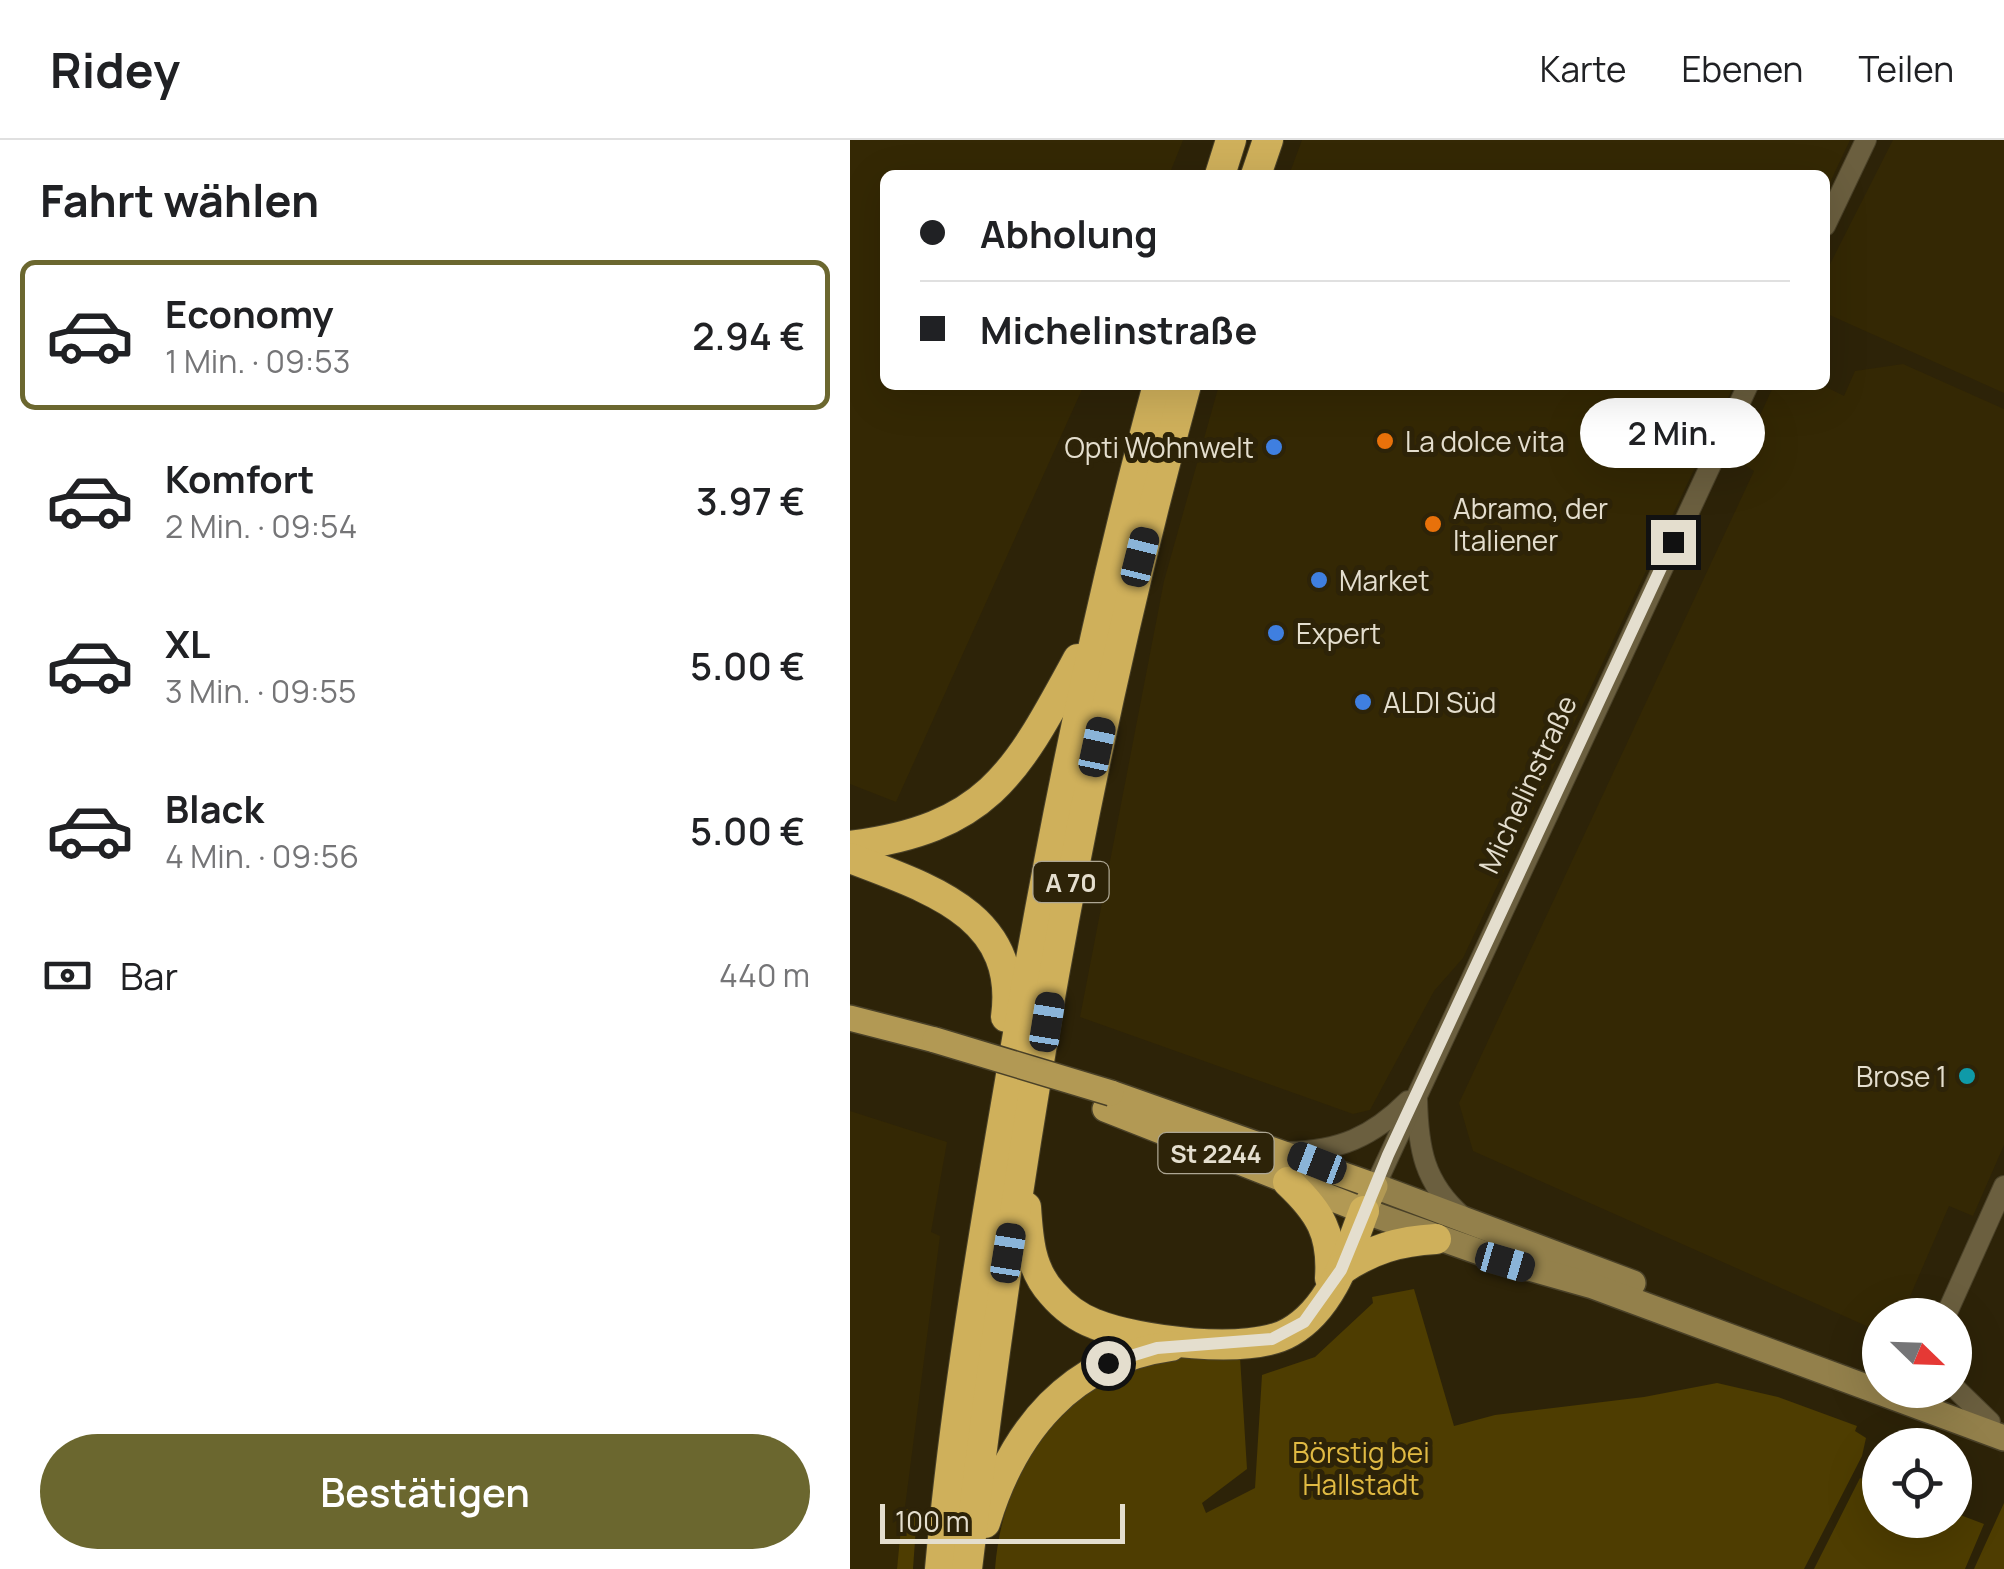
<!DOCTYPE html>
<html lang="de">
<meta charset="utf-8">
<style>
body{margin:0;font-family:Manrope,sans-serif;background:#f6f6f6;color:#202124;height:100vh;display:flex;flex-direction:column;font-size:38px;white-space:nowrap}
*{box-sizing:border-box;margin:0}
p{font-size:32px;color:#757577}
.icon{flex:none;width:55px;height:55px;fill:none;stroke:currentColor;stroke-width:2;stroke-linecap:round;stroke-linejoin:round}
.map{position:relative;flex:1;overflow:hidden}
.sheet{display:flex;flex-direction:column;background:#fff;width:850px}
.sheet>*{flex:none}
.guide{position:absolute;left:30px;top:30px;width:950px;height:220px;border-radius:15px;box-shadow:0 10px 40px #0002;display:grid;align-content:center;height:220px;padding:0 40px;background:#fff}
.needle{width:65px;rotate:113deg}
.buttons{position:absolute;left:1012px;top:1158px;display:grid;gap:20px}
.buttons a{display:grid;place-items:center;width:110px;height:110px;border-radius:50%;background:#fff;box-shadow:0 10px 40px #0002;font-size:50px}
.scale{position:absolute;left:30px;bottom:25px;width:245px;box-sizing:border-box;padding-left:10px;border:5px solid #e4dece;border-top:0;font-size:28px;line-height:35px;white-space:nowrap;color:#e4dece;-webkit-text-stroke:8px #2d2308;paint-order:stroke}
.end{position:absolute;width:45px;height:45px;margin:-22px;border:12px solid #e4dece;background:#111;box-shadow:0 0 0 5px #111}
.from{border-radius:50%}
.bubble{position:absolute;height:70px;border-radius:35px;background:#fff;box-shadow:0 10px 40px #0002;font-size:32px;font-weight:600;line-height:70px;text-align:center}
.car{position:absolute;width:30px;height:60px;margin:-30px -15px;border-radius:12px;box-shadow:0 0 8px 2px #0007;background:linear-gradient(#222 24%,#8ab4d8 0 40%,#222 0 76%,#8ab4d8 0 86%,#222 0)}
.guide b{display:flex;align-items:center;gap:35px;height:95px;font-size:38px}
.guide b+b{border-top:2px solid #e0e0e0}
.guide i{width:25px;height:25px;background:#202124}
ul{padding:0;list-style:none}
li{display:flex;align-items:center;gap:30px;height:150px;margin:0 20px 15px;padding:0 20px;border:5px solid transparent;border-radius:15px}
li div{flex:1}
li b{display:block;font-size:38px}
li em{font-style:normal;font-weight:600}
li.current{border-color:#6b672f}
li>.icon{width:90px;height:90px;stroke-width:1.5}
h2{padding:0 40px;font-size:45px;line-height:120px}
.pay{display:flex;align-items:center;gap:25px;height:110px;padding:0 40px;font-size:38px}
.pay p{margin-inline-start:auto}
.button{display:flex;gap:20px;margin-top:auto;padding:20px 40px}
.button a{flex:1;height:115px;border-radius:60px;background:#6b672f;color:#fff;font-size:40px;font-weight:600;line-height:115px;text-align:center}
header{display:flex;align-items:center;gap:60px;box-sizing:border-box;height:140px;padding:0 50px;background:#fff;border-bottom:2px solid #e0e0e0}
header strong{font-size:48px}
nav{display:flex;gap:55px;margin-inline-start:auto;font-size:35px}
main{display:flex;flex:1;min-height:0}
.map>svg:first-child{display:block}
.built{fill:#342804}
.green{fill:#4e3d01}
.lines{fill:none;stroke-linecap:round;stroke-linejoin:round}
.street-casing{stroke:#4a4128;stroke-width:22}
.secondary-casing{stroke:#4a4128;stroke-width:28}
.primary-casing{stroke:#4a4128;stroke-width:28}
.highway-casing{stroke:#4a4128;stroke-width:32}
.street{stroke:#6b5f3f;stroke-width:20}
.secondary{stroke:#93804b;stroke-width:25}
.primary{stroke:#b29954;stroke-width:25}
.highway{stroke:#cfb05b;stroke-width:30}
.primary-bridge-casing{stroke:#4a4128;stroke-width:28;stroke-linecap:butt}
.primary-bridge{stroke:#b29954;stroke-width:25}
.route{stroke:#e4dece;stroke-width:12}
.food-dot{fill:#e8710a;stroke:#2d2308;stroke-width:4}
.shop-dot{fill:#3f7fe0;stroke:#2d2308;stroke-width:4}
.culture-dot{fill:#0f9aa8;stroke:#2d2308;stroke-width:4}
.labels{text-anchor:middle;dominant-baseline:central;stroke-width:10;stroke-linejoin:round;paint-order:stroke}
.shield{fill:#2d2308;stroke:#ada693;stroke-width:2.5}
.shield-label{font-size:25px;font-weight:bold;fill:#e4dece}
.poi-label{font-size:28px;fill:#e4dece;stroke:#2d2308;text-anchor:start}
.street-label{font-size:28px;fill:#e4dece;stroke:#2d2308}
.park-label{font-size:28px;fill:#e1ba43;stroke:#2d2308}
</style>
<header>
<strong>Ridey</strong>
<nav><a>Karte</a><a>Ebenen</a><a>Teilen</a></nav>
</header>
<main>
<section class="sheet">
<h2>Fahrt wählen</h2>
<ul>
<li class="current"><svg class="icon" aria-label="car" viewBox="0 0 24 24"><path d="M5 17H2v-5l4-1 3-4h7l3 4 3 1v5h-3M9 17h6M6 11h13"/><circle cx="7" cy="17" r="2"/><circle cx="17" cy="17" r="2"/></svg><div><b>Economy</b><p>1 Min. · 09:53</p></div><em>2.94 €</em></li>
<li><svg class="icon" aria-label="car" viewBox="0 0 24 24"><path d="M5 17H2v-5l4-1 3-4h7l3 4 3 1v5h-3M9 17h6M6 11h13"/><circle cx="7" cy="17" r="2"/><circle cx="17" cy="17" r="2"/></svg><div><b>Komfort</b><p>2 Min. · 09:54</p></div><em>3.97 €</em></li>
<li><svg class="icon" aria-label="car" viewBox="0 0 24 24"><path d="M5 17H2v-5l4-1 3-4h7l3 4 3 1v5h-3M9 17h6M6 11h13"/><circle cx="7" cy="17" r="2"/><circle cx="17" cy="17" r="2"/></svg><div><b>XL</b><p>3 Min. · 09:55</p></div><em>5.00 €</em></li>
<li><svg class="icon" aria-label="car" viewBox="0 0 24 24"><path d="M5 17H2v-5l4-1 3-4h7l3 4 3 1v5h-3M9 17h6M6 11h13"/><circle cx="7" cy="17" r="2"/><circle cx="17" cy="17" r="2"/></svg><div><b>Black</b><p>4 Min. · 09:56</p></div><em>5.00 €</em></li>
</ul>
<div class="pay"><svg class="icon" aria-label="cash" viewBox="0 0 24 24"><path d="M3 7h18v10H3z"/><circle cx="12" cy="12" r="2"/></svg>Bar<p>440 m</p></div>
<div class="button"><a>Bestätigen</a></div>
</section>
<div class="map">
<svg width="1154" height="1429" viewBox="0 0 1154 1429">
<rect width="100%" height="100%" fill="#2d2308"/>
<g class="built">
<path d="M 0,0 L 333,0 L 319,35 L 35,35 L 35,245 L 234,245 L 46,662 L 0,644 Z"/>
<path d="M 452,0 L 1000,0 L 975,53 L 975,35 L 439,35 Z"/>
<path d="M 1043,0 L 1154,0 L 1154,253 L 975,173 L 975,134 Z"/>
<path d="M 1053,224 L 1154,269 L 1154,1005 L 1123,1076 L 1099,1066 L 1052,1175 L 1030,1175 L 1030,1192 L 623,1011 L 609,963 L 904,331 L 889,321 L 924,245 L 972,245 L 994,256 L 1005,231 Z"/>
<path d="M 369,245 L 884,245 L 613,818 L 584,851 L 520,970 L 503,974 L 230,877 L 314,441 Z"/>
<path d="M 0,971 L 97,1002 L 81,1092 L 90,1096 L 47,1429 L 0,1429 Z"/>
</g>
<g class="green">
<path d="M 564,1149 L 604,1286 L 645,1275 L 794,1257 L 867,1243 L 928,1257 L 1007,1286 L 1005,1291 L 1016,1298 L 1012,1316 L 954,1429 L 145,1429 C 153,1319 223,1229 336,1216 C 353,1214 372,1217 390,1217 L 397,1329 L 352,1363 L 356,1373 L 405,1348 L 412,1235 L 465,1217 L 523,1163 L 522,1157 Z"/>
<path d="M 1010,1338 L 1030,1345 L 1030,1380 L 1105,1380 L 1105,1373 L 1134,1384 L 1115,1429 L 964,1429 Z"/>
<path d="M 1154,1363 L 1154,1429 L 1124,1429 Z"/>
<path d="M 53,1368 L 67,1372 L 63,1429 L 47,1429 Z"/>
</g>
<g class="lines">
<g class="street-casing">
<g id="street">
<path d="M 975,86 L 1016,0"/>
<path d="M 567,959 C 568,1008 574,1043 612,1076"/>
<path d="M 438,1012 C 489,1011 522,997 558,961"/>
<path d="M 525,1046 L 898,245"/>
<path d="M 1096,1175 L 1154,1046"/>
<path d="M 1105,1248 L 1140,1282"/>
</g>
</g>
<g class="secondary-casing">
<g id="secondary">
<path d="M 525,1046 L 783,1143"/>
<path d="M 514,1071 L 655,1121 L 743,1146 L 1154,1298"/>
</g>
</g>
<g class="primary-casing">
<g id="primary">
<path d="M 0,878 L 85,900"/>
<path d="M 255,969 L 514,1071 L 525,1046 L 261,953"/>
</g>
</g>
<g class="highway-casing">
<g id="highway">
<path d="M 370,35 L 381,0"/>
<path d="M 406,35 L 418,0"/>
<path d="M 0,706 C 139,688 166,633 228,519"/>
<path d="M 0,718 C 77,748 170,774 156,877"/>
<path d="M 438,1042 C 470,1072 483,1094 480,1138"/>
<path d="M 176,1067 C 178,1098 180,1129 202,1153 C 213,1166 229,1178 245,1184 C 287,1201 400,1216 440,1192 C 482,1168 498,1114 514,1071"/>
<path d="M 491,1130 C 522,1109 549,1101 586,1099"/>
<path d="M 135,1383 C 163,1290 221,1220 321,1206"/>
<path d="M 90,1429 C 105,1265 132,1103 160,941 C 199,706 245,475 308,245"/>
<path d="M 117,1429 C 165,1030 229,633 336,245"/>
</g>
</g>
<use href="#street" class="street"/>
<use href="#secondary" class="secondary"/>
<use href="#primary" class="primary"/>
<use href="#highway" class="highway"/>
<g class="primary-bridge-casing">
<path id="primary-bridge" d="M 85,900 L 261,953"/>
</g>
<use href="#primary-bridge" class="primary-bridge"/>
</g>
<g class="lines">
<path class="route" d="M 258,1223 L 307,1208 L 422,1199 L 454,1182 L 491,1130 L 538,1015 L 823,402"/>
</g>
<g class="food-dot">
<circle cx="535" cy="301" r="10"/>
<circle cx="583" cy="384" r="10"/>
</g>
<g class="shop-dot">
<circle cx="424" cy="307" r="10"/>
<circle cx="469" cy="440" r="10"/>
<circle cx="426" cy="493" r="10"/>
<circle cx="513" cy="562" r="10"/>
</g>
<circle class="culture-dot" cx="1117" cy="936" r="10"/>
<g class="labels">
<g class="shield">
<rect x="183.5" y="722" width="75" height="40" rx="8"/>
<rect x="308.5" y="993" width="115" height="40" rx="8"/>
</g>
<g class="shield-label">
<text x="221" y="742">A 70</text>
<text x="366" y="1013">St 2244</text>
</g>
<g class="poi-label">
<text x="555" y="301">La dolce vita</text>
<text x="404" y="307" text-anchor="end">Opti Wohnwelt</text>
<text x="603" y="368">Abramo, der<tspan x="603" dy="32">Italiener</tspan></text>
<text x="489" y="440">Market</text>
<text x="446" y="493">Expert</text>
<text x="533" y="562">ALDI Süd</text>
<text x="1097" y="936" text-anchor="end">Brose 1</text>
</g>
<g class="street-label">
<text transform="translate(677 644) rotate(-65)">Michelinstraße</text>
</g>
<g class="park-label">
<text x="511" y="1312">Börstig bei<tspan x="511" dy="32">Hallstadt</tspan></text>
</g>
</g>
</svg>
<div class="buttons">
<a><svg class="needle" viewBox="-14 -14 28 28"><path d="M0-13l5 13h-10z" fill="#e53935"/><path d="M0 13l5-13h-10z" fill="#757577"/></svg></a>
<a><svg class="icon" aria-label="locate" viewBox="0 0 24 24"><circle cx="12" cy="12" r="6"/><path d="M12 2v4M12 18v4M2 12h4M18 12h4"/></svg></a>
</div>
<div class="scale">100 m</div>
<i class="end from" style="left:258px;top:1223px"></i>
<i class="end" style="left:823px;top:402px"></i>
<div class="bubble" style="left:730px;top:258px;width:185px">2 Min.</div>
<i class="car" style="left:290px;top:417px;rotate:14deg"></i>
<i class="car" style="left:247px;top:607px;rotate:12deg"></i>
<i class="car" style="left:197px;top:882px;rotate:9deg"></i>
<i class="car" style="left:467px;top:1023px;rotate:291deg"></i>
<i class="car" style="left:158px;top:1113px;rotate:9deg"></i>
<i class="car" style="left:655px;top:1122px;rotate:106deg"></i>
<div class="guide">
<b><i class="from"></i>Abholung</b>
<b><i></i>Michelinstraße</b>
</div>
</div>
</main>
